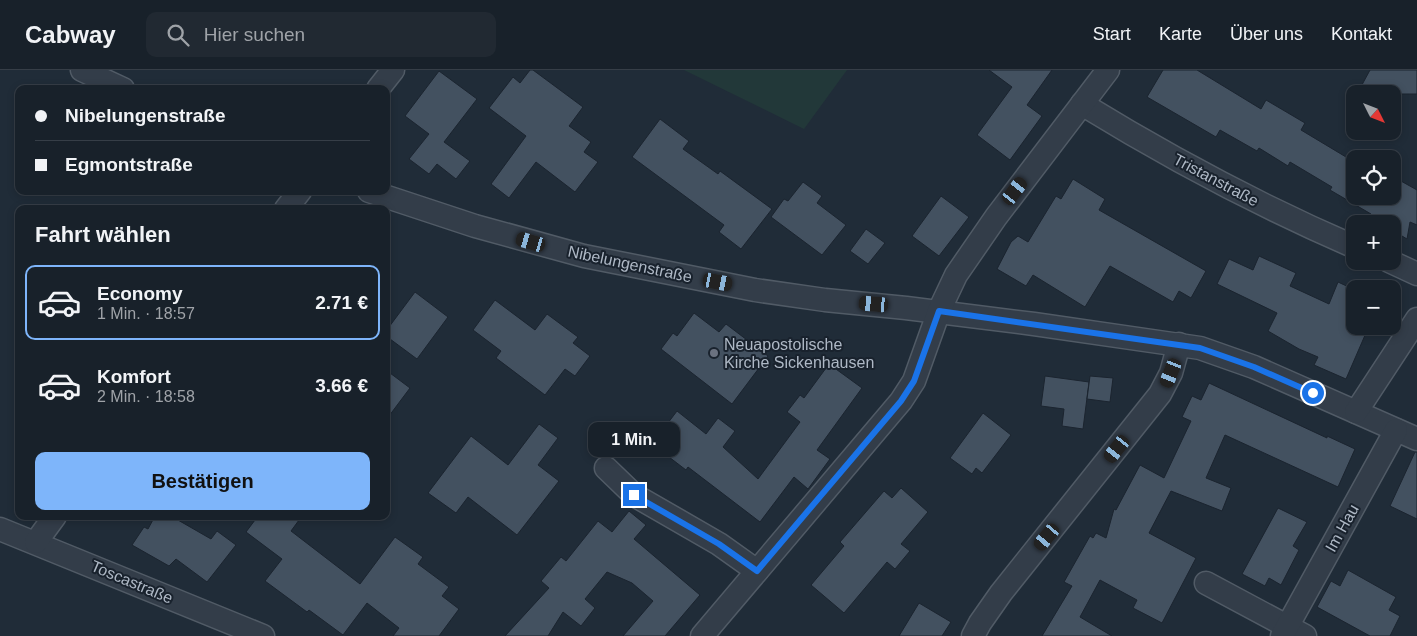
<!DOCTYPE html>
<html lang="de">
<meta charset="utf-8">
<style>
body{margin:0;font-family:Arial,sans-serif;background:#212932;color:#f1f3f6;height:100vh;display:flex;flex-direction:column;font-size:19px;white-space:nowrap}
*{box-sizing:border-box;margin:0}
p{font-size:16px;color:#9fa3a8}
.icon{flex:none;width:28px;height:28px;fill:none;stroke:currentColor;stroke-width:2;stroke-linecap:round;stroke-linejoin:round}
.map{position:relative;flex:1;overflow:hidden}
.drawer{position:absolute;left:15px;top:135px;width:375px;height:315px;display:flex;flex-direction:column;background:#18212a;border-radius:10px;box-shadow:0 2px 8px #0003,0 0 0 1px #363e47}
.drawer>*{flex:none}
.top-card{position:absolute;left:15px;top:15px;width:375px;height:110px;border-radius:10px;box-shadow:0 2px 8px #0003,0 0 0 1px #363e47;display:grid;align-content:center;height:110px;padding:0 20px;background:#18212a}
.needle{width:32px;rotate:132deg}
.fabs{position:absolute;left:1346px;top:15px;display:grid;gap:10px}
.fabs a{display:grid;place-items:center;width:55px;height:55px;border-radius:10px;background:#18212a;box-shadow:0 2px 8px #0003,0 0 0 1px #363e47;font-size:25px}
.end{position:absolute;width:22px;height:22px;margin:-11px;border:6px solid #1a73e8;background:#fff;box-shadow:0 0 0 2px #fff}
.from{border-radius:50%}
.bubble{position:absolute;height:35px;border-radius:10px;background:#18212a;box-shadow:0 2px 8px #0003,0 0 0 1px #363e47;font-size:16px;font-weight:800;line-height:35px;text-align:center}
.car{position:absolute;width:15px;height:30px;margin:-15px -8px;border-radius:6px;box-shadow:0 0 4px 1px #0007;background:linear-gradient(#222 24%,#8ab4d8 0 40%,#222 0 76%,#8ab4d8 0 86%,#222 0)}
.top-card b{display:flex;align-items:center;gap:18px;height:48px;font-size:19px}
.top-card b+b{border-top:1px solid #363e47}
.top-card i{width:12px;height:12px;background:#f1f3f6}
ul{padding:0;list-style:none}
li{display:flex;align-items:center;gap:15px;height:75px;margin:0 10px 8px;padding:0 10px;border:2px solid transparent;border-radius:10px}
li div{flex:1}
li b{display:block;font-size:19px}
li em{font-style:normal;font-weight:800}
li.active{border-color:#7eb5fa}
li>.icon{width:45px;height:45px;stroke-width:1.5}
h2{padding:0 20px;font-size:22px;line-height:60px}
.cta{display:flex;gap:10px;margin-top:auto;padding:10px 20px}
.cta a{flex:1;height:58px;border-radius:10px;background:#7eb5fa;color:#111;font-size:20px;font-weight:800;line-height:58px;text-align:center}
header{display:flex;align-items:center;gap:30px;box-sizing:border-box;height:70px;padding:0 25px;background:#18212a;border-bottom:1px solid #363e47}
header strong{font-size:24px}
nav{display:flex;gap:28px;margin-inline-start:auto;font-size:18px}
.search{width:350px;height:45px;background:#212932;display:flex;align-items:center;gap:12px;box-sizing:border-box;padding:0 18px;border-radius:10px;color:#9fa3a8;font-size:19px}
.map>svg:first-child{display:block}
.green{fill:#223839}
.building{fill:#435160;stroke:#1b242f}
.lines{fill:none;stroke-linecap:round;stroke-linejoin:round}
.street-casing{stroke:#515b66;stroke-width:25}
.street{stroke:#333d49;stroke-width:22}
.route{stroke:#1a73e8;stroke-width:6}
.worship-dot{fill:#6b7280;stroke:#19222d;stroke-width:2}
.labels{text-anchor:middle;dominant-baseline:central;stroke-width:4;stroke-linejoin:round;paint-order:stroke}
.street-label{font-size:16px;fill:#aeb8c5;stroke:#19222d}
.poi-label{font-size:16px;fill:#aeb8c5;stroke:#19222d;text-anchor:start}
</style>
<header>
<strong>Cabway</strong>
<div class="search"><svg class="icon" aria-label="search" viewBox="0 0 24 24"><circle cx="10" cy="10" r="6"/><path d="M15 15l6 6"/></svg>Hier suchen</div>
<nav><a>Start</a><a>Karte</a><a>Über uns</a><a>Kontakt</a></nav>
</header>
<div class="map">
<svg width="1417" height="566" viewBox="0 0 1417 566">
<rect width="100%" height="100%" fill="#202c38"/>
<path class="green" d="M 684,0 L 847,0 L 804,59 Z"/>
<g class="building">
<path d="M 530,0 L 533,0 L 583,37 L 569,56 L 591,72 L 584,82 L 598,92 L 575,122 L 536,92 L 509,128 L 491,114 L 526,66 L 489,38 L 513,7 L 520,13 Z"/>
<path d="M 989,0 L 1052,0 L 1027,35 L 1042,46 L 1010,90 L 977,65 L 1012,17 Z"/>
<path d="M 1163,0 L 1197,0 L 1261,39 L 1266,30 L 1305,53 L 1301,60 L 1351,90 L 1354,84 L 1362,89 L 1355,89 L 1355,126 L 1392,126 L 1392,106 L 1417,120 L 1417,155 L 1410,152 L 1407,169 L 1392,160 L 1392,154 L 1381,154 L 1370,147 L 1371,144 L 1330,120 L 1332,117 L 1290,92 L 1288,96 L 1259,78 L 1257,81 L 1220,60 L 1216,67 L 1147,27 Z"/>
<path d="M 1370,0 L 1417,0 L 1417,24 L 1357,24 Z"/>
<path d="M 439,1 L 477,29 L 444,72 L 470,91 L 456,109 L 437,94 L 429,104 L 409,89 L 429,64 L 405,46 Z"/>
<path d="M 660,49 L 689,71 L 683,79 L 718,104 L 720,101 L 772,139 L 741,179 L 719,162 L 724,155 L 632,87 Z"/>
<path d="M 1073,109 L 1105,129 L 1099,140 L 1206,201 L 1191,228 L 1179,221 L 1173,232 L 1110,196 L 1085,237 L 1033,205 L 1026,216 L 997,199 L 1011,172 L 1018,166 L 1028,172 L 1056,126 L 1061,129 Z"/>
<path d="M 803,112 L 822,126 L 817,133 L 846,155 L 822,185 L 771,147 L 784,129 L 788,131 Z"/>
<path d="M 941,126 L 969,147 L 939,186 L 912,166 Z"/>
<path d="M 866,159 L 885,173 L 868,194 L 850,181 Z"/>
<path d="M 1259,186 L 1296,203 L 1290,216 L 1329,234 L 1338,212 L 1353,219 L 1355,211 L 1373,219 L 1355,219 L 1355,256 L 1369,256 L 1346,309 L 1314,295 L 1318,287 L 1299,279 L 1268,261 L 1277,243 L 1217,214 L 1229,189 L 1253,200 Z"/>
<path d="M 415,222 L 448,247 L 417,289 L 386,266 L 386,261 Z"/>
<path d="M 495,230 L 535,260 L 547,244 L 578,267 L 573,273 L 590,286 L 575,306 L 565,299 L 545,325 L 496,288 L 501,281 L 473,260 Z"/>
<path d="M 694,243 L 719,262 L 726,254 L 768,286 L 732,334 L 661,279 L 673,263 L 677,266 Z"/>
<path d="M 829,294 L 862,318 L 817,380 L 830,389 L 808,419 L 794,407 L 760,452 L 688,397 L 686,400 L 652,374 L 677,341 L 706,364 L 718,348 L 735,361 L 723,377 L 758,409 L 800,352 L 787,342 L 800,325 L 804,328 Z"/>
<path d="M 386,300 L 410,318 L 386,350 Z"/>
<path d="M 1045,306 L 1089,312 L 1083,359 L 1062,356 L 1064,339 L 1041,336 Z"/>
<path d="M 1090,306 L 1113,308 L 1110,332 L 1087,329 Z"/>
<path d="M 1209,313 L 1327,368 L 1327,366 L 1355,379 L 1338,417 L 1225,365 L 1206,408 L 1231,418 L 1222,441 L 1171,421 L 1149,463 L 1196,488 L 1162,553 L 1133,538 L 1137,530 L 1100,510 L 1080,547 L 1112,566 L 1042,566 L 1072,516 L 1064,512 L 1090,466 L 1093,468 L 1096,463 L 1106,468 L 1114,439 L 1116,440 L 1140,395 L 1164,408 L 1191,351 L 1182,347 L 1192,326 L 1201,330 Z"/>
<path d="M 983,343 L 1011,365 L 982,403 L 976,398 L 972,404 L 950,388 Z"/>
<path d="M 539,354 L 558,368 L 538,395 L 559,411 L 517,465 L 468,427 L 456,443 L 428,423 L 471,366 L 508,395 Z"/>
<path d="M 1415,382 L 1417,382 L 1417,449 L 1390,436 Z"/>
<path d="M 901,418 L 928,442 L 901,474 L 910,481 L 895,499 L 887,492 L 844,543 L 811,515 L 844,476 L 840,472 L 884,421 L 892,428 Z"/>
<path d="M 1278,438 L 1307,452 L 1293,476 L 1299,480 L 1281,515 L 1269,508 L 1265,516 L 1242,504 Z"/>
<path d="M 629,441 L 646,455 L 634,469 L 700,525 L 665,566 L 623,566 L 653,531 L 632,513 L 607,502 L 585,529 L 595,538 L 581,556 L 563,542 L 548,566 L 505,566 L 549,518 L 541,511 L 561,487 L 566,491 L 598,451 L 612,462 Z"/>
<path d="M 155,446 L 171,446 L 211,469 L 217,461 L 236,475 L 207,512 L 176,489 L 169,496 L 132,475 L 144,457 L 148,459 Z"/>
<path d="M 258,446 L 302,446 L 291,461 L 360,514 L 395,467 L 423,487 L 418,494 L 449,517 L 442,526 L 459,539 L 439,566 L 393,566 L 399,558 L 367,533 L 343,565 L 309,540 L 307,542 L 265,511 L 282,489 L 246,462 Z"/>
<path d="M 1348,500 L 1396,527 L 1389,540 L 1400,546 L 1390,566 L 1370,566 L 1317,537 L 1331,511 L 1340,516 Z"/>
<path d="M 919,533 L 951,552 L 942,566 L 899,566 Z"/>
</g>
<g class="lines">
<g class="street-casing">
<g id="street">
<path d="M 82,0 L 123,19"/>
<path d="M 378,19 L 393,0"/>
<path d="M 1082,34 C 1170,88 1260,136 1355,177"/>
<path d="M 369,121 L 475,156 L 584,186 L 755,220 L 825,230 L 906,238 L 1034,254 L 1200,278 L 1254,297 L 1417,369"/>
<path d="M 286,139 L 300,121"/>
<path d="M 1389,191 L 1417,204"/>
<path d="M 1356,342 L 1417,249"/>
<path d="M 606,398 L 634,425 L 719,474 L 757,501"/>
<path d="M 0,459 L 263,566"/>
<path d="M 36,472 L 55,446"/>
<path d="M 1206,513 L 1305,566"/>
<path d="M 702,566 L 901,331 L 914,311 L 939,241 L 956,205 L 996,147 L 1108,0"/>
<path d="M 973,566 L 980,553 L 1001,523 L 1160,324 L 1171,303 L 1179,274"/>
<path d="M 1282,566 L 1396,360"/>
</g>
</g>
<use href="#street" class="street"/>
</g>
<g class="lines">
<path class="route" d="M 634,425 L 719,474 L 757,501 L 901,331 L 914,311 L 939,241 L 1200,278 L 1254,297 L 1313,323"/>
</g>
<circle class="worship-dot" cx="714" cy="283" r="5"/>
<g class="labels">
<g class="street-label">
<text transform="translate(1216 110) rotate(28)">Tristanstraße</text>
<text transform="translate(630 194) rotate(12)">Nibelungenstraße</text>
<text transform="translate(1342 458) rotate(-61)">Im Hau</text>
<text transform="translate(132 512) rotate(23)">Toscastraße</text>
</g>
<g class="poi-label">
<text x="724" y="274">Neuapostolische<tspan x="724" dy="18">Kirche Sickenhausen</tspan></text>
</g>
</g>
</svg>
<div class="fabs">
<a><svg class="needle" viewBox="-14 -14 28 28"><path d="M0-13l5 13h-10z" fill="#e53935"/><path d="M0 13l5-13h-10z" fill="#9fa3a8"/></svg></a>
<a><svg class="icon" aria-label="locate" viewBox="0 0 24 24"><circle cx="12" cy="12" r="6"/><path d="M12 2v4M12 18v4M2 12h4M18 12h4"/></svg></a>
<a>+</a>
<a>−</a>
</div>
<i class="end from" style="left:1313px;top:323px"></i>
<i class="end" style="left:634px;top:425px"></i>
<div class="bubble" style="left:588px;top:352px;width:92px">1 Min.</div>
<i class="car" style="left:1015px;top:121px;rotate:37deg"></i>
<i class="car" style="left:531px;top:172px;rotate:286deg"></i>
<i class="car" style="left:718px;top:212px;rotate:101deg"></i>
<i class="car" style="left:874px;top:234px;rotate:275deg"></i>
<i class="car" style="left:1171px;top:303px;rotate:202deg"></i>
<i class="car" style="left:1117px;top:379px;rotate:219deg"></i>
<i class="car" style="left:1047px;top:467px;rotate:220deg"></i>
<div class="top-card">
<b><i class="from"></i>Nibelungenstraße</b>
<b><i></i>Egmontstraße</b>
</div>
<section class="drawer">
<h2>Fahrt wählen</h2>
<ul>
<li class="active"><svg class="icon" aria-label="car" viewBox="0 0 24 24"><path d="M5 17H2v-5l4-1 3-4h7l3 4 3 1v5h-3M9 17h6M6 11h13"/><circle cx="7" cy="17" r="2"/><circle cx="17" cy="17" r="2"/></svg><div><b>Economy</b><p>1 Min. · 18:57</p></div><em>2.71 €</em></li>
<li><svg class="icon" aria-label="car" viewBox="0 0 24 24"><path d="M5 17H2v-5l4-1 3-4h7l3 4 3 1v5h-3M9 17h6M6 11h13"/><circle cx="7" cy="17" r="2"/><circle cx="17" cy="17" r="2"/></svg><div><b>Komfort</b><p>2 Min. · 18:58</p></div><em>3.66 €</em></li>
</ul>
<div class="cta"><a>Bestätigen</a></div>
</section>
</div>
